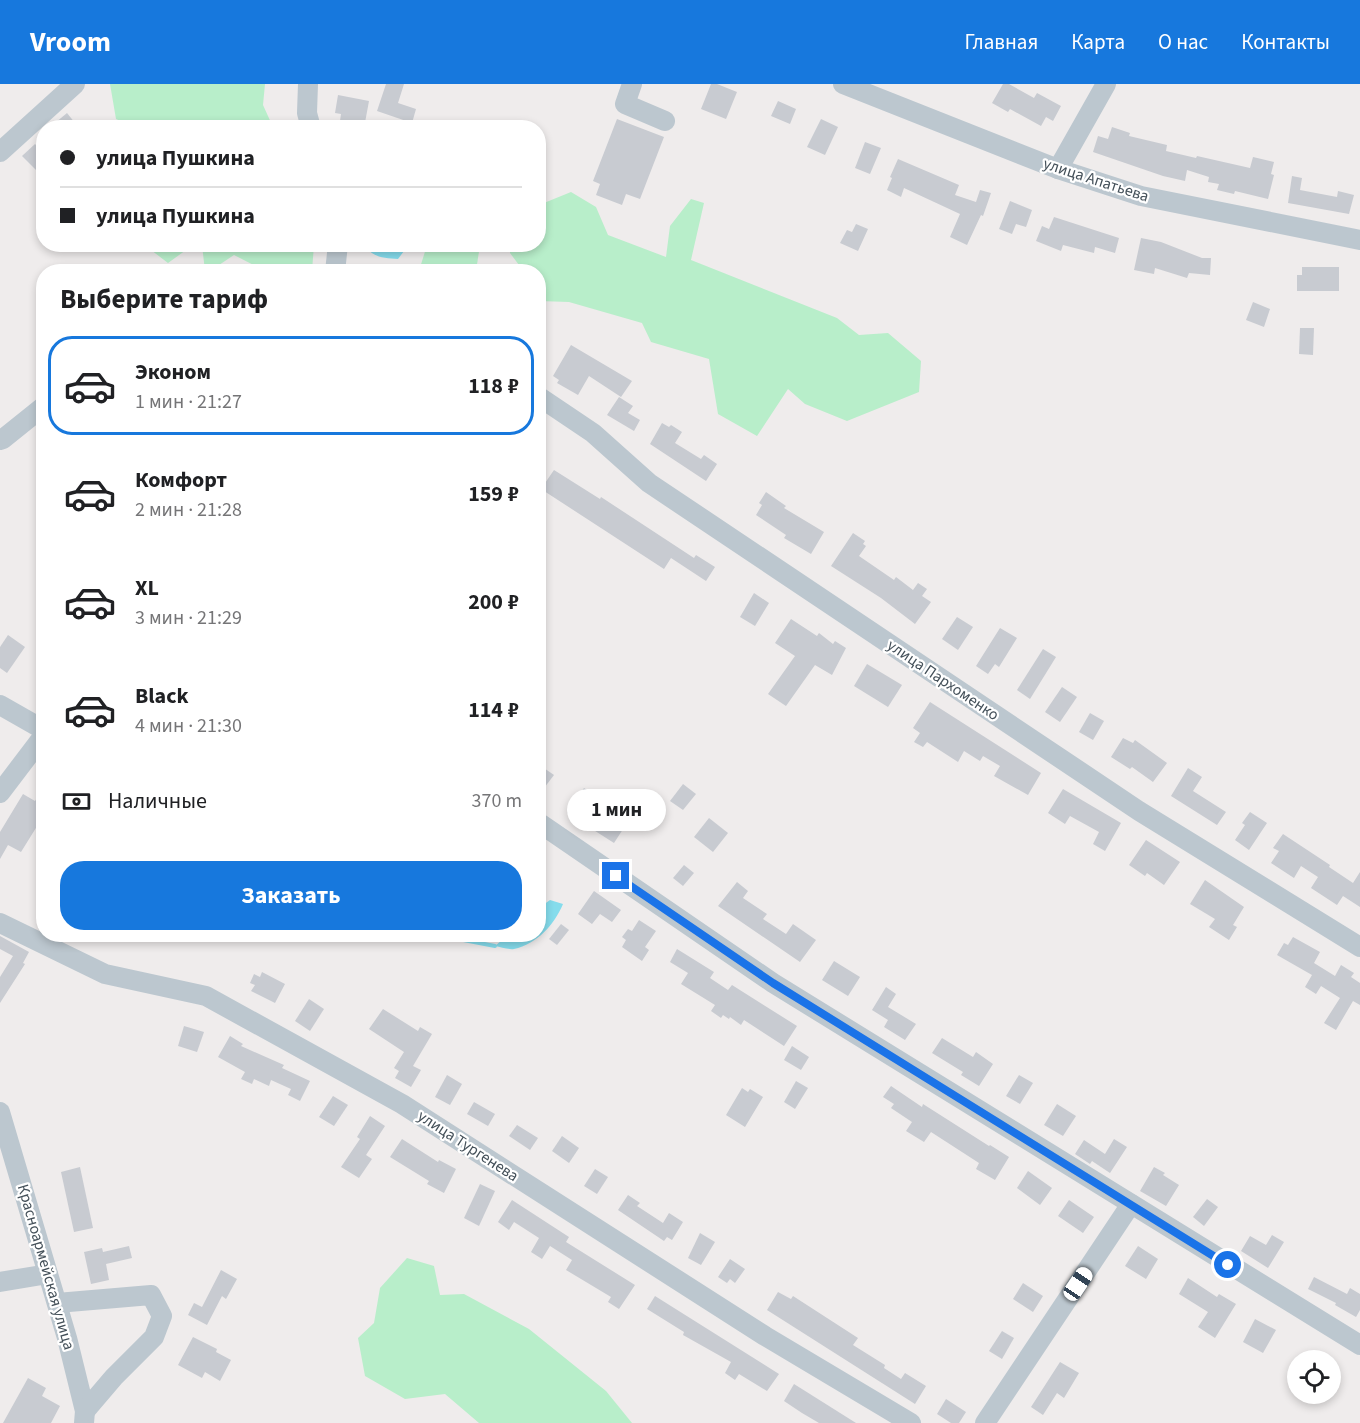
<!DOCTYPE html>
<html lang="ru">
<meta charset="utf-8">
<style>
body{margin:0;font-family:"Source Sans 3",sans-serif;background:#f2f2f2;color:#202124;height:100vh;display:flex;flex-direction:column;font-size:22px;white-space:nowrap}
*{box-sizing:border-box;margin:0}
p{font-size:20px;color:#757577}
.icon{flex:none;width:33px;height:33px;fill:none;stroke:currentColor;stroke-width:2;stroke-linecap:round;stroke-linejoin:round}
.map{position:relative;flex:1;overflow:hidden}
.details{position:absolute;left:36px;top:180px;width:510px;height:678px;display:flex;flex-direction:column;background:#fff;border-radius:24px;box-shadow:0 3px 9px #0003}
.details>*{flex:none}
.top-card{position:absolute;left:36px;top:36px;width:510px;height:132px;border-radius:24px;box-shadow:0 3px 9px #0003;display:grid;align-content:center;height:132px;padding:0 24px;background:#fff}
.fabs{position:absolute;left:1287px;top:1266px;display:grid;gap:12px}
.fabs a{display:grid;place-items:center;width:54px;height:54px;border-radius:50%;background:#fff;box-shadow:0 3px 9px #0003;font-size:30px}
.end{position:absolute;width:27px;height:27px;margin:-14px;border:8px solid #1a73e8;background:#fff;box-shadow:0 0 0 3px #fff}
.from{border-radius:50%}
.bubble{position:absolute;height:42px;border-radius:21px;background:#fff;box-shadow:0 3px 9px #0003;font-size:20px;font-weight:700;line-height:42px;text-align:center}
.car{position:absolute;width:18px;height:36px;margin:-18px -9px;border-radius:8px;box-shadow:0 0 4px 2px #0007;background:linear-gradient(#fff 24%,#345 0 40%,#fff 0 76%,#345 0 86%,#fff 0)}
.top-card b{display:flex;align-items:center;gap:21px;height:57px;font-size:22px}
.top-card b+b{border-top:2px solid #e0e0e0}
.top-card i{width:15px;height:15px;background:#202124}
ul{padding:0;list-style:none}
li{display:flex;align-items:center;gap:18px;height:99px;margin:0 12px 9px;padding:0 12px;border:3px solid transparent;border-radius:24px}
li div{flex:1}
li b{display:block;font-size:22px}
li em{font-style:normal;font-weight:700}
li.active{border-color:#1778dd}
li>.icon{width:54px;height:54px;stroke-width:1.5}
h2{padding:0 24px;font-size:27px;line-height:72px}
.pay{display:flex;align-items:center;gap:15px;height:66px;padding:0 24px;font-size:22px}
.pay p{margin-inline-start:auto}
.cta{display:flex;gap:12px;margin-top:auto;padding:12px 24px}
.cta a{flex:1;height:69px;border-radius:24px;background:#1778dd;color:#fff;font-size:24px;font-weight:700;line-height:69px;text-align:center}
header{display:flex;align-items:center;gap:36px;box-sizing:border-box;height:84px;padding:0 30px;background:#1778dd;color:#fff}
header strong{font-size:28px}
nav{display:flex;gap:33px;margin-inline-start:auto;font-size:21px}
.map>svg:first-child{display:block}
.green{fill:#b8eeca}
.water{fill:#85dcec}
.lines{fill:none;stroke-linecap:round;stroke-linejoin:round}
.stream{stroke:#85dcec;stroke-width:4}
.building{fill:#c8cbd1}
.minor{stroke:#bcc7cf;stroke-width:20}
.route{stroke:#1a73e8;stroke-width:8}
.labels{text-anchor:middle;dominant-baseline:central;stroke-width:4.5;stroke-linejoin:round;paint-order:stroke}
.street-label{font-size:16px;fill:#445059;stroke:#fff}
</style>
<header>
<strong>Vroom</strong>
<nav><a>Главная</a><a>Карта</a><a>О нас</a><a>Контакты</a></nav>
</header>
<div class="map">
<svg width="1360" height="1339" viewBox="0 0 1360 1339">
<rect width="100%" height="100%" fill="#efecec"/>
<g class="green">
<path d="M 110,0 L 265,0 L 263,21 L 273,43 L 134,43 L 116,35 Z"/>
<path d="M 571,108 L 596,123 L 608,151 L 666,173 L 670,142 L 691,115 L 704,119 L 691,176 L 837,234 L 859,251 L 888,249 L 921,277 L 919,308 L 847,337 L 805,320 L 788,305 L 757,352 L 718,330 L 709,275 L 651,258 L 642,239 L 569,218 L 539,217 L 538,188 L 521,187 L 522,185 L 510,169 L 510,161 L 538,160 L 539,121 Z"/>
<path d="M 155,161 L 155,160 L 193,161 L 168,179 L 151,166 Z"/>
<path d="M 202,161 L 314,161 L 312,187 L 265,187 L 234,171 L 210,187 L 205,187 Z"/>
<path d="M 427,161 L 480,161 L 476,187 L 419,187 Z"/>
<path d="M 407,1174 L 434,1182 L 440,1211 L 464,1210 L 529,1245 L 606,1307 L 632,1339 L 479,1339 L 445,1310 L 405,1315 L 365,1292 L 358,1254 L 374,1239 L 380,1204 Z"/>
</g>
<g class="water">
<path d="M 365,161 L 404,161 L 407,163 L 398,175 C 385,174 372,174 365,161 Z"/>
<path d="M 550,816 L 563,820 C 554,841 537,860 514,865 C 509,866 501,863 495,862 L 508,851 L 538,850 L 539,824 Z"/>
</g>
<g class="lines">
<path class="stream" d="M 432,850 L 495,862"/>
</g>
<g class="building">
<path d="M 386,0 L 404,0 L 398,19 L 416,25 L 412,39 L 377,27 Z"/>
<path d="M 711,0 L 717,0 L 737,8 L 726,35 L 701,25 Z"/>
<path d="M 1003,0 L 1009,0 L 1034,14 L 1037,9 L 1061,22 L 1053,37 L 1046,33 L 1041,42 L 1010,25 L 1008,28 L 992,19 Z"/>
<path d="M 338,11 L 369,17 L 364,44 L 339,44 L 341,30 L 335,29 Z"/>
<path d="M 778,17 L 796,25 L 790,40 L 771,32 Z"/>
<path d="M 67,29 L 79,44 L 49,44 Z"/>
<path d="M 617,35 L 664,53 L 640,115 L 626,110 L 622,121 L 596,111 L 600,100 L 593,97 Z"/>
<path d="M 821,35 L 838,43 L 825,71 L 807,63 Z"/>
<path d="M 1112,43 L 1130,49 L 1129,52 L 1167,61 L 1166,67 L 1196,74 L 1197,72 L 1250,84 L 1253,73 L 1274,78 L 1271,90 L 1274,91 L 1268,115 L 1235,107 L 1234,110 L 1217,106 L 1219,100 L 1208,98 L 1209,93 L 1187,86 L 1185,97 L 1163,92 L 1093,68 L 1098,52 L 1108,55 Z"/>
<path d="M 865,58 L 881,64 L 870,90 L 855,84 Z"/>
<path d="M 35,60 L 44,69 L 44,94 L 22,72 Z"/>
<path d="M 898,75 L 959,101 L 955,111 L 976,118 L 980,106 L 991,109 L 983,132 L 981,131 L 967,161 L 950,153 L 960,130 L 904,104 L 901,113 L 887,106 L 892,94 L 890,93 Z"/>
<path d="M 1292,92 L 1302,94 L 1300,106 L 1337,113 L 1338,107 L 1354,111 L 1349,130 L 1288,119 Z"/>
<path d="M 1010,117 L 1032,126 L 1026,143 L 1016,140 L 1012,150 L 999,145 Z"/>
<path d="M 1054,133 L 1119,154 L 1115,169 L 1095,163 L 1094,169 L 1063,161 L 1061,167 L 1036,157 L 1042,142 L 1049,145 Z"/>
<path d="M 856,140 L 868,145 L 858,167 L 840,159 L 847,146 L 852,148 Z"/>
<path d="M 1141,154 L 1161,158 L 1202,174 L 1211,174 L 1210,191 L 1189,189 L 1187,194 L 1155,184 L 1154,190 L 1134,186 Z"/>
<path d="M 1302,183 L 1339,183 L 1339,207 L 1297,207 L 1297,191 L 1302,191 Z"/>
<path d="M 1253,218 L 1270,225 L 1264,243 L 1246,236 Z"/>
<path d="M 1300,244 L 1314,244 L 1313,271 L 1299,270 Z"/>
<path d="M 571,261 L 632,297 L 621,313 L 589,292 L 578,311 L 557,299 L 559,296 L 553,292 Z"/>
<path d="M 619,313 L 633,322 L 628,329 L 640,336 L 634,347 L 607,331 Z"/>
<path d="M 662,339 L 669,343 L 671,341 L 682,348 L 675,359 L 701,375 L 704,371 L 717,380 L 706,397 L 650,360 Z"/>
<path d="M 554,386 L 600,415 L 601,413 L 694,474 L 696,471 L 715,483 L 706,497 L 671,474 L 664,485 L 541,405 Z"/>
<path d="M 766,408 L 786,422 L 784,424 L 824,448 L 811,470 L 784,454 L 786,451 L 756,431 L 762,421 L 759,419 Z"/>
<path d="M 853,449 L 865,457 L 863,460 L 866,462 L 859,472 L 894,496 L 896,493 L 913,506 L 918,499 L 927,505 L 922,512 L 931,518 L 915,540 L 881,514 L 831,482 Z"/>
<path d="M 754,509 L 769,519 L 755,542 L 740,533 Z"/>
<path d="M 957,533 L 973,543 L 958,566 L 942,555 Z"/>
<path d="M 791,535 L 817,552 L 819,549 L 833,560 L 835,557 L 846,564 L 832,591 L 815,581 L 786,622 L 768,610 L 795,572 L 775,559 Z"/>
<path d="M 1000,544 L 1017,554 L 999,583 L 995,580 L 988,590 L 976,582 Z"/>
<path d="M 8,551 L 25,563 L 7,589 L 0,584 L 0,563 Z"/>
<path d="M 1043,565 L 1056,573 L 1030,615 L 1017,606 Z"/>
<path d="M 867,580 L 902,601 L 888,623 L 854,602 Z"/>
<path d="M 1062,603 L 1077,613 L 1060,638 L 1045,628 Z"/>
<path d="M 930,618 L 1041,689 L 1028,711 L 994,692 L 1000,682 L 983,672 L 980,677 L 964,667 L 958,678 L 927,658 L 923,663 L 914,658 L 920,649 L 913,644 Z"/>
<path d="M 1090,629 L 1104,637 L 1093,656 L 1079,648 Z"/>
<path d="M 1123,654 L 1133,659 L 1135,656 L 1167,679 L 1153,698 L 1132,683 L 1130,685 L 1111,673 Z"/>
<path d="M 538,680 L 554,691 L 538,712 Z"/>
<path d="M 1188,684 L 1202,693 L 1193,707 L 1226,728 L 1217,741 L 1171,712 Z"/>
<path d="M 683,700 L 696,710 L 683,726 L 670,717 Z"/>
<path d="M 584,704 L 605,718 L 602,722 L 627,739 L 614,759 L 567,729 Z"/>
<path d="M 1063,705 L 1121,739 L 1105,767 L 1093,760 L 1099,748 L 1070,732 L 1065,740 L 1048,729 Z"/>
<path d="M 23,710 L 35,717 L 37,714 L 44,718 L 44,731 L 21,768 L 8,761 L 0,775 L 0,748 Z"/>
<path d="M 1250,728 L 1267,739 L 1249,766 L 1235,756 L 1245,741 L 1242,739 Z"/>
<path d="M 709,734 L 728,749 L 713,768 L 694,753 Z"/>
<path d="M 1283,750 L 1330,781 L 1329,783 L 1353,799 L 1360,788 L 1360,823 L 1343,812 L 1337,821 L 1311,804 L 1318,793 L 1301,782 L 1294,794 L 1271,779 L 1279,767 L 1273,764 Z"/>
<path d="M 1146,756 L 1180,778 L 1164,801 L 1147,789 L 1145,792 L 1129,781 Z"/>
<path d="M 684,781 L 694,789 L 683,802 L 673,794 Z"/>
<path d="M 1205,796 L 1244,823 L 1233,841 L 1237,843 L 1229,856 L 1209,843 L 1215,835 L 1190,820 Z"/>
<path d="M 737,798 L 748,807 L 743,814 L 767,830 L 763,835 L 786,850 L 793,840 L 816,856 L 800,878 L 718,822 Z"/>
<path d="M 594,807 L 621,826 L 612,838 L 600,830 L 592,840 L 578,830 Z"/>
<path d="M 639,836 L 656,847 L 645,863 L 649,866 L 642,877 L 622,863 L 626,856 L 622,853 L 628,845 L 632,847 Z"/>
<path d="M 561,840 L 569,846 L 557,861 L 549,855 Z"/>
<path d="M 0,852 L 29,868 L 23,879 L 25,880 L 0,919 L 0,893 L 13,872 L 0,865 Z"/>
<path d="M 1293,853 L 1320,868 L 1314,879 L 1335,892 L 1341,881 L 1354,889 L 1351,893 L 1360,899 L 1360,921 L 1353,917 L 1336,946 L 1324,939 L 1340,914 L 1321,902 L 1316,910 L 1305,903 L 1312,891 L 1277,871 L 1284,859 L 1288,861 Z"/>
<path d="M 677,865 L 714,888 L 710,894 L 728,906 L 732,901 L 797,942 L 784,962 L 744,936 L 741,941 L 730,933 L 729,935 L 723,931 L 721,934 L 711,927 L 715,921 L 681,900 L 688,889 L 670,878 Z"/>
<path d="M 834,877 L 860,893 L 848,912 L 822,896 Z"/>
<path d="M 262,888 L 285,900 L 275,919 L 251,907 L 255,901 L 250,899 L 254,890 L 260,893 Z"/>
<path d="M 886,903 L 896,910 L 888,923 L 916,940 L 905,956 L 884,943 L 888,936 L 872,926 Z"/>
<path d="M 309,915 L 324,925 L 310,947 L 295,937 Z"/>
<path d="M 383,925 L 418,947 L 420,943 L 432,950 L 413,982 L 421,986 L 411,1003 L 395,994 L 399,987 L 394,984 L 404,968 L 369,945 Z"/>
<path d="M 184,942 L 204,948 L 197,968 L 178,962 Z"/>
<path d="M 230,952 L 243,960 L 241,962 L 284,981 L 282,984 L 310,997 L 300,1017 L 288,1011 L 291,1005 L 271,996 L 269,1002 L 254,995 L 252,1000 L 241,995 L 245,988 L 218,973 Z"/>
<path d="M 942,954 L 973,973 L 976,968 L 993,980 L 979,1002 L 961,991 L 963,988 L 932,969 Z"/>
<path d="M 792,962 L 809,973 L 801,986 L 784,976 Z"/>
<path d="M 447,991 L 462,1000 L 450,1021 L 435,1013 Z"/>
<path d="M 1019,991 L 1033,999 L 1020,1020 L 1006,1012 Z"/>
<path d="M 796,997 L 808,1004 L 795,1025 L 784,1018 Z"/>
<path d="M 891,1002 L 922,1023 L 923,1020 L 989,1062 L 990,1061 L 1009,1073 L 995,1096 L 976,1085 L 979,1079 L 931,1048 L 924,1058 L 906,1047 L 912,1038 L 891,1024 L 894,1020 L 883,1013 Z"/>
<path d="M 742,1004 L 748,1008 L 750,1005 L 763,1013 L 745,1043 L 726,1031 Z"/>
<path d="M 333,1012 L 348,1021 L 334,1042 L 319,1033 Z"/>
<path d="M 474,1018 L 495,1030 L 488,1042 L 467,1030 Z"/>
<path d="M 1057,1020 L 1076,1032 L 1063,1052 L 1044,1041 Z"/>
<path d="M 370,1032 L 385,1042 L 366,1071 L 372,1075 L 359,1094 L 341,1083 L 360,1055 L 357,1053 Z"/>
<path d="M 517,1041 L 538,1054 L 530,1066 L 509,1052 Z"/>
<path d="M 562,1052 L 579,1064 L 569,1079 L 552,1067 Z"/>
<path d="M 402,1055 L 438,1078 L 439,1076 L 456,1085 L 444,1109 L 427,1100 L 429,1097 L 390,1073 Z"/>
<path d="M 1114,1055 L 1127,1063 L 1110,1089 L 1092,1077 L 1090,1080 L 1075,1070 L 1084,1056 L 1105,1070 Z"/>
<path d="M 80,1083 L 93,1144 L 74,1148 L 61,1088 Z"/>
<path d="M 1154,1083 L 1165,1089 L 1163,1091 L 1179,1101 L 1166,1122 L 1140,1107 Z"/>
<path d="M 595,1085 L 608,1093 L 597,1110 L 584,1102 Z"/>
<path d="M 1028,1087 L 1052,1104 L 1040,1121 L 1017,1104 Z"/>
<path d="M 480,1100 L 495,1107 L 479,1142 L 464,1134 Z"/>
<path d="M 628,1111 L 640,1119 L 637,1122 L 663,1139 L 669,1129 L 683,1138 L 672,1156 L 667,1153 L 664,1157 L 618,1126 Z"/>
<path d="M 1207,1115 L 1218,1123 L 1204,1142 L 1193,1133 Z"/>
<path d="M 512,1116 L 569,1153 L 566,1158 L 635,1201 L 619,1225 L 608,1218 L 611,1213 L 566,1186 L 572,1176 L 550,1162 L 542,1175 L 531,1168 L 539,1154 L 514,1138 L 509,1146 L 498,1138 Z"/>
<path d="M 1069,1116 L 1094,1133 L 1083,1149 L 1058,1132 Z"/>
<path d="M 700,1149 L 715,1158 L 701,1181 L 688,1174 Z"/>
<path d="M 1272,1151 L 1284,1158 L 1268,1184 L 1241,1167 L 1250,1152 L 1266,1161 Z"/>
<path d="M 129,1162 L 132,1174 L 106,1180 L 109,1196 L 91,1200 L 84,1168 L 102,1164 L 103,1168 Z"/>
<path d="M 1138,1162 L 1158,1175 L 1146,1195 L 1125,1182 Z"/>
<path d="M 730,1175 L 745,1185 L 735,1199 L 730,1195 L 727,1199 L 718,1193 Z"/>
<path d="M 221,1186 L 237,1195 L 226,1215 L 222,1212 L 207,1241 L 188,1231 L 194,1219 L 202,1223 Z"/>
<path d="M 1314,1193 L 1347,1210 L 1350,1204 L 1360,1210 L 1360,1226 L 1356,1233 L 1335,1221 L 1336,1219 L 1308,1205 Z"/>
<path d="M 1188,1194 L 1217,1213 L 1219,1210 L 1236,1220 L 1215,1254 L 1198,1243 L 1208,1228 L 1179,1210 Z"/>
<path d="M 1023,1199 L 1043,1212 L 1033,1228 L 1013,1215 Z"/>
<path d="M 778,1208 L 791,1215 L 793,1212 L 858,1254 L 853,1261 L 885,1281 L 884,1284 L 901,1295 L 905,1289 L 926,1302 L 915,1320 L 767,1226 Z"/>
<path d="M 655,1212 L 779,1290 L 767,1307 L 739,1290 L 735,1296 L 725,1289 L 731,1278 L 683,1251 L 684,1248 L 647,1225 Z"/>
<path d="M 1255,1235 L 1276,1246 L 1263,1269 L 1243,1258 Z"/>
<path d="M 1002,1247 L 1014,1254 L 1002,1275 L 989,1267 Z"/>
<path d="M 193,1253 L 217,1265 L 216,1268 L 231,1276 L 220,1297 L 205,1288 L 202,1294 L 178,1281 Z"/>
<path d="M 1060,1278 L 1079,1289 L 1064,1314 L 1057,1309 L 1043,1331 L 1031,1323 Z"/>
<path d="M 28,1294 L 46,1304 L 42,1312 L 60,1322 L 51,1339 L 3,1339 Z"/>
<path d="M 794,1300 L 829,1322 L 856,1339 L 819,1339 L 802,1329 L 784,1317 Z"/>
<path d="M 946,1315 L 966,1328 L 959,1339 L 951,1339 L 937,1330 Z"/>
</g>
<g class="lines">
<g class="minor">
<path d="M 308,0 L 307,29 L 311,44"/>
<path d="M 632,0 L 625,20 L 665,37"/>
<path d="M 843,0 L 1058,85 L 1141,112 L 1360,156"/>
<path d="M 0,68 L 75,0"/>
<path d="M 1058,85 L 1106,0"/>
<path d="M 335,188 L 338,160"/>
<path d="M 538,312 L 593,349 L 649,399 L 1139,727 L 1360,863"/>
<path d="M 0,356 L 3,355 L 44,322"/>
<path d="M 0,621 L 44,646"/>
<path d="M 0,709 L 44,651"/>
<path d="M 538,738 L 773,899 L 1360,1261"/>
<path d="M 0,839 L 105,890 L 206,912 L 402,1020 L 765,1252 L 911,1339"/>
<path d="M 0,1028 L 67,1254 L 85,1327 L 84,1339"/>
<path d="M 0,1198 L 48,1190"/>
<path d="M 57,1219 L 151,1211 L 162,1232 L 154,1253 L 114,1293 L 85,1327"/>
<path d="M 985,1339 L 1131,1120"/>
</g>
</g>
<g class="lines">
<path class="route" d="M 616,792 L 773,899 L 1228,1181"/>
</g>
<g class="labels">
<g class="street-label">
<text transform="translate(1096 96) rotate(18)">улица Апатьева</text>
<text transform="translate(943 596) rotate(34)">улица Пархоменко</text>
<text transform="translate(468 1062) rotate(33)">улица Тургенева</text>
<text transform="translate(46 1183) rotate(74)">Красноармейская улица</text>
</g>
</g>
</svg>
<div class="fabs">
<a><svg class="icon" aria-label="locate" viewBox="0 0 24 24"><circle cx="12" cy="12" r="6"/><path d="M12 2v4M12 18v4M2 12h4M18 12h4"/></svg></a>
</div>
<i class="end from" style="left:1228px;top:1181px"></i>
<i class="end" style="left:616px;top:792px"></i>
<div class="bubble" style="left:567px;top:705px;width:99px">1 мин</div>
<i class="car" style="left:1078px;top:1200px;rotate:34deg"></i>
<div class="top-card">
<b><i class="from"></i>улица Пушкина</b>
<b><i></i>улица Пушкина</b>
</div>
<section class="details">
<h2>Выберите тариф</h2>
<ul>
<li class="active"><svg class="icon" aria-label="car" viewBox="0 0 24 24"><path d="M5 17H2v-5l4-1 3-4h7l3 4 3 1v5h-3M9 17h6M6 11h13"/><circle cx="7" cy="17" r="2"/><circle cx="17" cy="17" r="2"/></svg><div><b>Эконом</b><p>1 мин · 21:27</p></div><em>118 ₽</em></li>
<li><svg class="icon" aria-label="car" viewBox="0 0 24 24"><path d="M5 17H2v-5l4-1 3-4h7l3 4 3 1v5h-3M9 17h6M6 11h13"/><circle cx="7" cy="17" r="2"/><circle cx="17" cy="17" r="2"/></svg><div><b>Комфорт</b><p>2 мин · 21:28</p></div><em>159 ₽</em></li>
<li><svg class="icon" aria-label="car" viewBox="0 0 24 24"><path d="M5 17H2v-5l4-1 3-4h7l3 4 3 1v5h-3M9 17h6M6 11h13"/><circle cx="7" cy="17" r="2"/><circle cx="17" cy="17" r="2"/></svg><div><b>XL</b><p>3 мин · 21:29</p></div><em>200 ₽</em></li>
<li><svg class="icon" aria-label="car" viewBox="0 0 24 24"><path d="M5 17H2v-5l4-1 3-4h7l3 4 3 1v5h-3M9 17h6M6 11h13"/><circle cx="7" cy="17" r="2"/><circle cx="17" cy="17" r="2"/></svg><div><b>Black</b><p>4 мин · 21:30</p></div><em>114 ₽</em></li>
</ul>
<div class="pay"><svg class="icon" aria-label="cash" viewBox="0 0 24 24"><path d="M3 7h18v10H3z"/><circle cx="12" cy="12" r="2"/></svg>Наличные<p>370 m</p></div>
<div class="cta"><a>Заказать</a></div>
</section>
</div>
